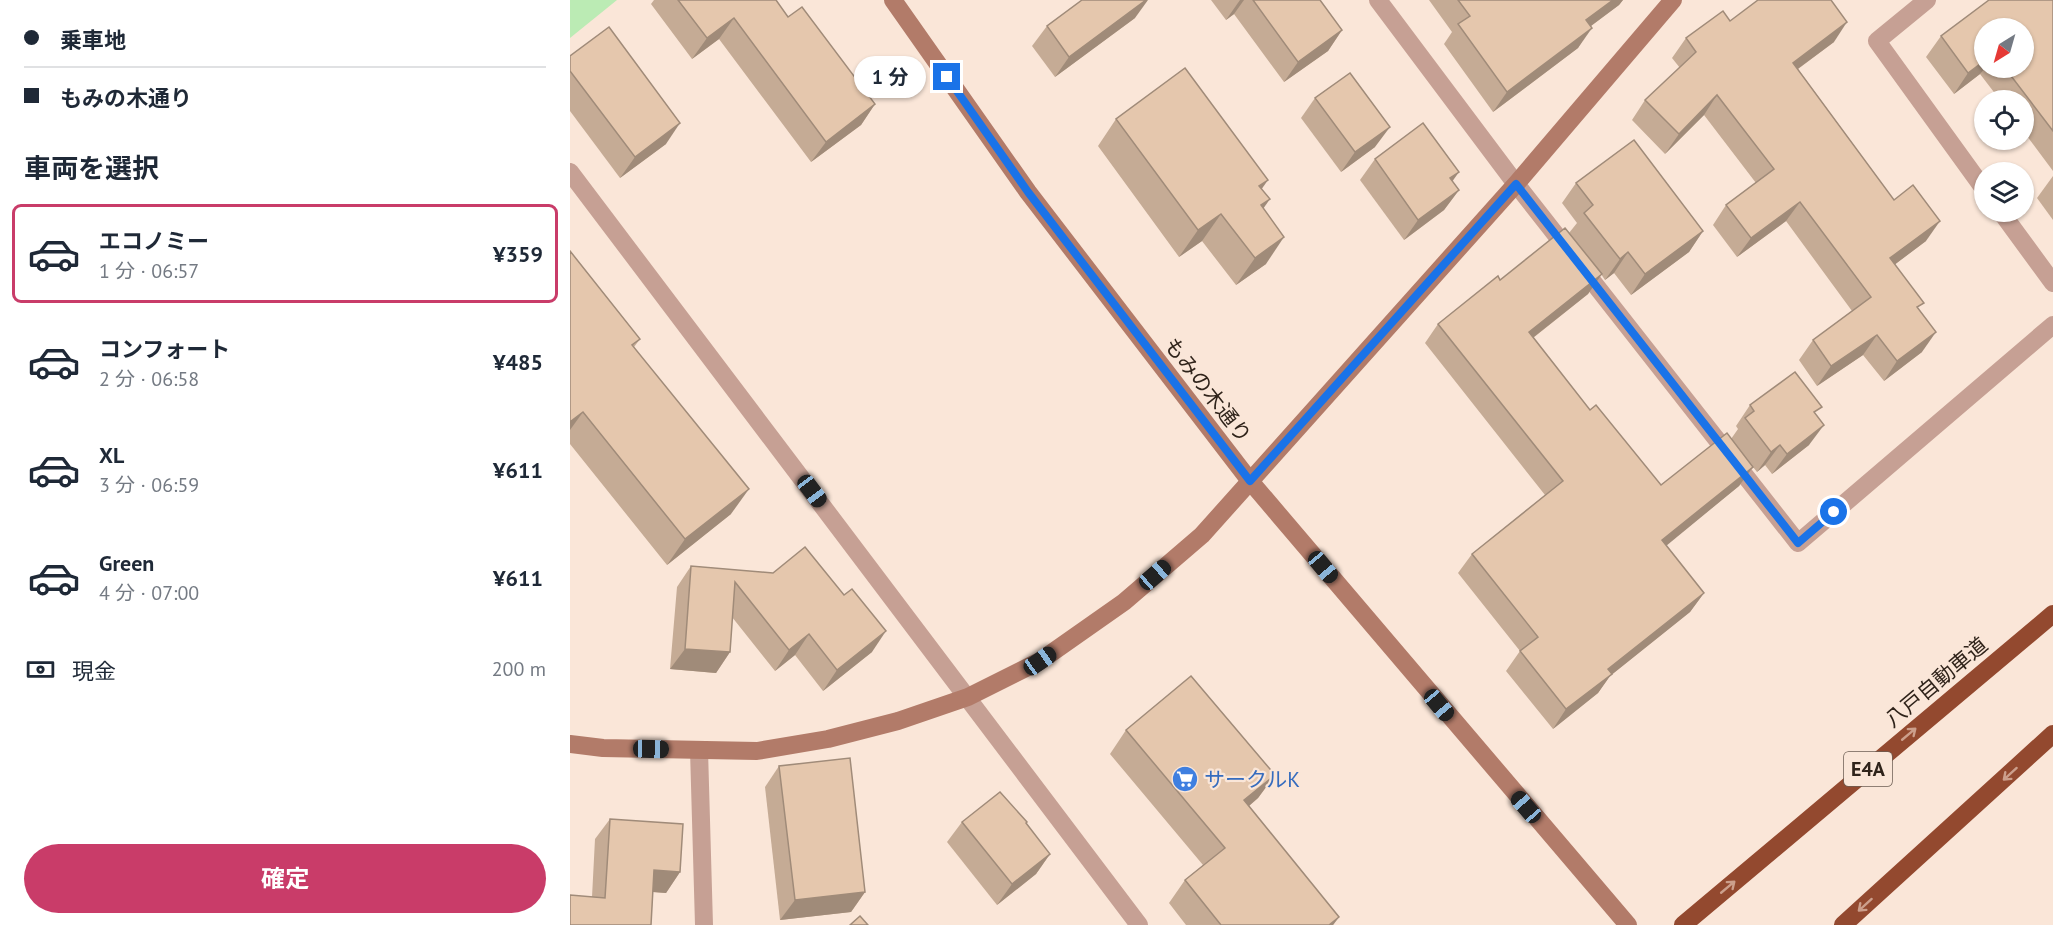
<!DOCTYPE html>
<html lang="ja">
<meta charset="utf-8">
<style>
body{margin:0;font-family:"PT Sans","Noto Sans JP",sans-serif;background:#f2f2f3;color:#1f2937;height:100vh;display:flex;flex-direction:column;font-size:22px;white-space:nowrap}
*{box-sizing:border-box;margin:0}
p{font-size:20px;color:#747a83}
.icon{flex:none;width:33px;height:33px;fill:none;stroke:currentColor;stroke-width:2;stroke-linecap:round;stroke-linejoin:round}
.map{position:relative;flex:1;overflow:hidden}
.drawer{display:flex;flex-direction:column;background:#fff;width:570px}
.drawer>*{flex:none}
.hud{display:grid;align-content:center;height:132px;padding:0 24px;background:#fff}
.needle{width:39px;rotate:217deg}
.controls{position:absolute;left:1404px;top:18px;display:grid;gap:12px}
.controls a{display:grid;place-items:center;width:60px;height:60px;border-radius:50%;background:#fff;box-shadow:0 2px 4px #0004;font-size:30px}
.end{position:absolute;width:27px;height:27px;margin:-14px;border:8px solid #1a73e8;background:#fff;box-shadow:0 0 0 3px #fff}
.from{border-radius:50%}
.bubble{position:absolute;height:42px;border-radius:21px;background:#fff;box-shadow:0 2px 4px #0004;font-size:20px;font-weight:700;line-height:42px;text-align:center}
.car{position:absolute;width:18px;height:36px;margin:-18px -9px;border-radius:8px;box-shadow:0 0 4px 2px #0007;background:linear-gradient(#222 24%,#8ab4d8 0 40%,#222 0 76%,#8ab4d8 0 86%,#222 0)}
.hud b{display:flex;align-items:center;gap:21px;height:57px;font-size:22px}
.hud b+b{border-top:2px solid #e0e1e3}
.hud i{width:15px;height:15px;background:#1f2937}
ul{padding:0;list-style:none}
li{display:flex;align-items:center;gap:18px;height:99px;margin:0 12px 9px;padding:0 12px;border:3px solid transparent;border-radius:9px}
li div{flex:1}
li b{display:block;font-size:22px}
li em{font-style:normal;font-weight:700}
li.on{border-color:#c93c69}
li>.icon{width:54px;height:54px;stroke-width:1.5}
h2{padding:0 24px;font-size:27px;line-height:72px}
.pay{display:flex;align-items:center;gap:15px;height:66px;padding:0 24px;font-size:22px}
.pay p{margin-inline-start:auto}
.cta{display:flex;gap:12px;margin-top:auto;padding:12px 24px}
.cta a{flex:1;height:69px;border-radius:36px;background:#c93c69;color:#fff;font-size:24px;font-weight:700;line-height:69px;text-align:center}
main{display:flex;flex:1;min-height:0}
.map>svg:first-child{display:block}
.green{fill:#bbebb4}
.lines{fill:none;stroke-linecap:round;stroke-linejoin:round}
.street{stroke:#c6a094;stroke-width:18}
.secondary{stroke:#b27b69;stroke-width:18}
.highway{stroke:#93492f;stroke-width:18}
.wall{fill:#c5ab95;fill-rule:evenodd}
.shaded-wall{fill:#a08b79}
.building{fill:#e5c7ad;stroke:#a08b79;stroke-width:1.5}
.oneway{stroke:#cc9f8c}
.route{stroke:#1a73e8;stroke-width:8}
.labels{text-anchor:middle;dominant-baseline:central;stroke-width:4.5;stroke-linejoin:round;paint-order:stroke}
.shield{fill:#fae6d8;stroke:#6c5e53;stroke-width:1.5}
.shield-label{font-size:20px;font-weight:bold;fill:#2f231a}
.street-label{font-size:21px;fill:#2f231a;stroke:#fae6d8}
.shop-label{font-size:21px;fill:#366cbe;stroke:#fae6d8;text-anchor:start}
</style>
<main>
<section class="drawer">
<div class="hud">
<b><i class="from"></i>乗車地</b>
<b><i></i>もみの木通り</b>
</div>
<h2>車両を選択</h2>
<ul>
<li class="on"><svg class="icon" aria-label="car" viewBox="0 0 24 24"><path d="M5 17H2v-5l4-1 3-4h7l3 4 3 1v5h-3M9 17h6M6 11h13"/><circle cx="7" cy="17" r="2"/><circle cx="17" cy="17" r="2"/></svg><div><b>エコノミー</b><p>1 分 · 06:57</p></div><em>¥359</em></li>
<li><svg class="icon" aria-label="car" viewBox="0 0 24 24"><path d="M5 17H2v-5l4-1 3-4h7l3 4 3 1v5h-3M9 17h6M6 11h13"/><circle cx="7" cy="17" r="2"/><circle cx="17" cy="17" r="2"/></svg><div><b>コンフォート</b><p>2 分 · 06:58</p></div><em>¥485</em></li>
<li><svg class="icon" aria-label="car" viewBox="0 0 24 24"><path d="M5 17H2v-5l4-1 3-4h7l3 4 3 1v5h-3M9 17h6M6 11h13"/><circle cx="7" cy="17" r="2"/><circle cx="17" cy="17" r="2"/></svg><div><b>XL</b><p>3 分 · 06:59</p></div><em>¥611</em></li>
<li><svg class="icon" aria-label="car" viewBox="0 0 24 24"><path d="M5 17H2v-5l4-1 3-4h7l3 4 3 1v5h-3M9 17h6M6 11h13"/><circle cx="7" cy="17" r="2"/><circle cx="17" cy="17" r="2"/></svg><div><b>Green</b><p>4 分 · 07:00</p></div><em>¥611</em></li>
</ul>
<div class="pay"><svg class="icon" aria-label="cash" viewBox="0 0 24 24"><path d="M3 7h18v10H3z"/><circle cx="12" cy="12" r="2"/></svg>現金<p>200 m</p></div>
<div class="cta"><a>確定</a></div>
</section>
<div class="map">
<svg width="1483" height="925" viewBox="0 0 1483 925">
<rect width="100%" height="100%" fill="#fae6d8"/>
<path class="green" d="M 0,0 L 47,0 L 0,38 Z"/>
<g class="lines">
<g class="street">
<path d="M 808,0 L 946,184 L 1228,543 L 1483,325"/>
<path d="M 1357,0 L 1307,41 L 1414,189"/>
<path d="M 0,172 L 569,925"/>
<path d="M 1431,212 L 1483,283"/>
<path d="M 129,750 L 134,925"/>
</g>
<g class="secondary">
<path d="M 323,0 L 458,192 L 680,481 L 1058,925"/>
<path d="M 0,744 L 33,748 L 187,751 L 258,739 L 328,721 L 398,697 L 470,661 L 554,602 L 632,535 L 946,184 L 1103,0"/>
</g>
<g class="highway">
<path d="M 1113,925 L 1483,614"/>
<path d="M 1273,925 L 1483,734"/>
</g>
</g>
<g class="wall">
<path d="M 84,0 L 206,0 L 218,17 L 305,104 L 291,125 L 241,162 L 149,39 L 122,59 L 81,4 Z"/>
<path d="M 641,0 L 750,0 L 772,30 L 758,51 L 714,82 L 664,14 L 656,20 Z"/>
<path d="M 859,0 L 1053,0 L 1049,5 L 1021,26 L 1008,48 L 923,112 L 874,44 L 882,32 Z"/>
<path d="M 1483,0 L 1483,171 L 1454,132 L 1454,100 L 1430,100 L 1410,74 L 1384,94 L 1356,57 L 1371,36 ZM 1414,28 L 1454,68 L 1414,68 Z"/>
<path d="M 565,18 L 485,77 L 462,46 L 477,26 Z"/>
<path d="M 1160,21 L 1264,42 L 1228,69 L 1324,200 L 1356,241 L 1325,264 L 1349,310 L 1352,352 L 1314,381 L 1293,355 L 1247,386 L 1229,360 L 1243,340 L 1282,311 L 1216,221 L 1167,257 L 1143,225 L 1156,205 L 1186,183 L 1134,115 L 1095,154 L 1062,120 L 1075,100 L 1110,68 L 1102,58 L 1116,38 Z"/>
<path d="M 0,56 L 96,144 L 50,178 L 0,111 Z"/>
<path d="M 745,98 L 805,147 L 771,172 L 731,118 Z"/>
<path d="M 546,119 L 692,188 L 696,264 L 666,285 L 632,241 L 609,257 L 528,146 Z"/>
<path d="M 805,159 L 882,181 L 889,190 L 874,210 L 834,240 L 790,180 Z"/>
<path d="M 1483,176 L 1483,220 L 1467,198 Z"/>
<path d="M 1006,183 L 1133,231 L 1119,252 L 1061,295 L 1044,273 L 1035,280 L 1031,274 L 1018,294 L 963,338 L 1020,410 L 1091,485 L 1161,439 L 1168,429 L 1166,426 L 1180,405 L 1246,415 L 1239,445 L 1202,474 L 1195,465 L 1187,472 L 1183,467 L 1169,486 L 1096,545 L 1134,593 L 1120,612 L 1040,676 L 1028,693 L 983,729 L 936,671 L 950,651 L 888,573 L 902,554 L 975,495 L 855,343 L 868,324 L 999,233 L 1007,223 L 992,203 Z"/>
<path d="M 0,251 L 70,339 L 64,347 L 161,514 L 97,565 L 0,444 Z"/>
<path d="M 121,566 L 203,573 L 302,652 L 253,691 L 225,655 L 205,671 L 162,617 L 160,652 L 146,673 L 100,669 L 107,587 Z"/>
<path d="M 556,730 L 705,775 L 688,798 L 679,806 L 769,917 L 763,925 L 616,925 L 599,903 L 615,880 L 633,865 L 540,754 Z"/>
<path d="M 209,766 L 295,892 L 281,912 L 210,920 L 195,787 Z"/>
<path d="M 40,819 L 110,872 L 96,893 L 83,892 L 81,925 L 22,897 L 25,839 Z"/>
<path d="M 392,822 L 456,824 L 480,854 L 466,874 L 427,905 L 377,842 Z"/>
</g>
<g class="shaded-wall">
<path d="M 576,0 L 578,0 L 565,18 L 485,77 L 499,57 Z"/>
<path d="M 670,0 L 674,0 L 664,14 L 656,20 Z"/>
<path d="M 1043,0 L 1053,0 L 1049,5 L 1002,40 L 1016,20 Z"/>
<path d="M 164,18 L 149,39 L 122,59 L 137,38 Z"/>
<path d="M 1277,22 L 1264,42 L 1210,82 L 1223,63 Z"/>
<path d="M 1022,28 L 1008,48 L 923,112 L 937,92 Z"/>
<path d="M 772,30 L 758,51 L 714,82 L 728,62 Z"/>
<path d="M 1414,61 L 1415,68 L 1410,74 L 1384,94 L 1398,73 Z"/>
<path d="M 1147,95 L 1134,115 L 1095,154 L 1109,134 Z"/>
<path d="M 305,104 L 291,125 L 241,162 L 256,142 Z"/>
<path d="M 110,123 L 96,144 L 50,178 L 65,157 Z"/>
<path d="M 820,127 L 805,147 L 771,172 L 785,152 Z"/>
<path d="M 889,172 L 874,193 L 880,178 Z"/>
<path d="M 698,180 L 679,207 L 689,186 Z"/>
<path d="M 889,190 L 874,210 L 834,240 L 848,220 Z"/>
<path d="M 700,199 L 681,226 L 691,205 Z"/>
<path d="M 1230,202 L 1216,221 L 1167,257 L 1181,238 Z"/>
<path d="M 651,214 L 632,241 L 609,257 L 628,230 Z"/>
<path d="M 1370,221 L 1356,241 L 1307,278 L 1320,258 Z"/>
<path d="M 1133,231 L 1119,252 L 1061,295 L 1075,274 Z"/>
<path d="M 714,237 L 696,264 L 666,285 L 685,258 Z"/>
<path d="M 1058,252 L 1044,273 L 1035,280 L 1050,259 Z"/>
<path d="M 1032,274 L 1018,294 L 945,352 L 959,332 Z"/>
<path d="M 1366,332 L 1352,352 L 1314,381 L 1327,361 Z"/>
<path d="M 1307,335 L 1293,355 L 1247,386 L 1261,366 Z"/>
<path d="M 13,412 L 0,430 L 0,422 Z"/>
<path d="M 1254,425 L 1239,445 L 1202,474 L 1217,454 Z"/>
<path d="M 1210,445 L 1195,465 L 1187,472 L 1201,452 Z"/>
<path d="M 1183,467 L 1169,486 L 1079,560 L 1092,540 Z"/>
<path d="M 179,489 L 161,514 L 97,565 L 115,539 Z"/>
<path d="M 1134,593 L 1120,612 L 1040,676 L 1028,693 L 983,729 L 996,709 L 1038,669 Z"/>
<path d="M 316,631 L 302,652 L 253,691 L 267,670 Z"/>
<path d="M 239,634 L 225,655 L 205,671 L 219,650 Z"/>
<path d="M 115,649 L 160,652 L 146,673 L 100,669 Z"/>
<path d="M 705,775 L 688,798 L 658,824 L 674,800 Z"/>
<path d="M 480,854 L 466,874 L 427,905 L 442,884 Z"/>
<path d="M 84,870 L 110,872 L 96,893 L 70,891 Z"/>
<path d="M 295,892 L 281,912 L 210,920 L 225,900 Z"/>
<path d="M 769,917 L 763,925 L 759,925 Z"/>
</g>
<g class="building">
<path d="M 108,0 L 206,0 L 218,17 L 232,7 L 305,104 L 256,142 L 164,18 L 137,38 Z"/>
<path d="M 512,0 L 576,0 L 499,57 L 477,26 Z"/>
<path d="M 683,0 L 750,0 L 772,30 L 728,62 Z"/>
<path d="M 888,0 L 1043,0 L 1016,20 L 1022,28 L 937,92 L 888,24 L 900,16 Z"/>
<path d="M 1188,0 L 1261,0 L 1277,22 L 1223,63 L 1324,200 L 1343,185 L 1370,221 L 1320,258 L 1354,303 L 1347,307 L 1366,332 L 1327,361 L 1307,335 L 1261,366 L 1243,340 L 1301,297 L 1230,202 L 1181,238 L 1156,205 L 1204,169 L 1147,95 L 1109,134 L 1075,100 L 1126,52 L 1116,38 L 1153,11 L 1160,21 Z"/>
<path d="M 1419,0 L 1483,0 L 1483,131 L 1435,68 L 1454,68 L 1454,28 L 1414,28 L 1414,61 L 1398,73 L 1371,36 Z"/>
<path d="M 39,27 L 110,123 L 65,157 L 0,71 L 0,56 Z"/>
<path d="M 615,68 L 698,180 L 689,186 L 700,199 L 691,205 L 714,237 L 685,258 L 651,214 L 628,230 L 546,119 Z"/>
<path d="M 780,73 L 820,127 L 785,152 L 745,98 Z"/>
<path d="M 853,123 L 889,172 L 880,178 L 889,190 L 848,220 L 805,159 Z"/>
<path d="M 1064,140 L 1133,231 L 1075,274 L 1058,252 L 1050,259 L 1014,213 L 1023,205 L 1006,183 Z"/>
<path d="M 995,228 L 1032,274 L 959,332 L 1020,410 L 1026,405 L 1091,485 L 1157,433 L 1183,467 L 1092,540 L 1134,593 L 1038,669 L 1042,674 L 996,709 L 950,651 L 968,637 L 902,554 L 993,481 L 868,324 L 928,276 L 930,280 Z"/>
<path d="M 0,251 L 70,339 L 62,345 L 179,489 L 115,539 L 13,412 L 0,422 Z"/>
<path d="M 1225,372 L 1252,407 L 1244,412 L 1254,425 L 1217,454 L 1210,445 L 1201,452 L 1175,418 L 1184,411 L 1180,405 Z"/>
<path d="M 235,547 L 274,595 L 282,589 L 316,631 L 267,670 L 239,634 L 219,650 L 165,582 L 160,652 L 115,649 L 121,566 L 203,573 Z"/>
<path d="M 621,676 L 705,775 L 674,800 L 769,917 L 759,925 L 651,925 L 615,880 L 655,848 L 556,730 Z"/>
<path d="M 280,758 L 295,892 L 225,900 L 209,766 Z"/>
<path d="M 430,792 L 457,822 L 456,823 L 480,854 L 442,884 L 392,822 Z"/>
<path d="M 40,819 L 113,824 L 110,872 L 84,870 L 81,925 L 0,925 L 0,895 L 35,898 Z"/>
<path d="M 290,916 L 298,925 L 280,925 Z"/>
</g>
<defs><path id="oneway-shaft" d="M-6 0H5M1.5-3L5.5 0L1.5 3" fill="none" stroke-width="1.6" stroke-linecap="round" stroke-linejoin="round" transform="scale(1.5)"/></defs>
<g class="oneway">
<use href="#oneway-shaft" transform="translate(1339 734) rotate(-40)"/>
<use href="#oneway-shaft" transform="translate(1440 774) rotate(138)"/>
<use href="#oneway-shaft" transform="translate(1158 887) rotate(-40)"/>
<use href="#oneway-shaft" transform="translate(1295 905) rotate(138)"/>
</g>
<g class="lines">
<path class="route" d="M 377,77 L 458,192 L 680,481 L 946,184 L 1228,543 L 1264,512"/>
</g>
<defs>
<g id="supermarket-disc" transform="scale(1.35)"><circle r="9.5" fill="#3f7fe0" stroke="#fae6d8"/><path d="M-6-5.5h2.5l.6 2H6L4.5 2H-2.5L-4.4-4H-6ZM-1.5 3.2a1.3 1.3 0 1 0 .1 0ZM3 3.2a1.3 1.3 0 1 0 .1 0Z" fill="#fff"/></g>
</defs>
<g fill-rule="evenodd">
<use href="#supermarket-disc" x="615" y="779"/>
</g>
<g class="labels">
<rect class="shield" x="1274" y="752" width="48" height="34" rx="4.5"/>
<g class="shield-label">
<text x="1298" y="769">E4A</text>
</g>
<g class="street-label">
<text transform="translate(638 390) rotate(52)">もみの木通り</text>
<text transform="translate(1366 682) rotate(-40)">八戸自動車道</text>
</g>
<g class="shop-label">
<text x="634" y="779">サークルK</text>
</g>
</g>
</svg>
<div class="controls">
<a><svg class="needle" viewBox="-14 -14 28 28"><path d="M0-13l5 13h-10z" fill="#e53935"/><path d="M0 13l5-13h-10z" fill="#747a83"/></svg></a>
<a><svg class="icon" aria-label="locate" viewBox="0 0 24 24"><circle cx="12" cy="12" r="6"/><path d="M12 2v4M12 18v4M2 12h4M18 12h4"/></svg></a>
<a><svg class="icon" aria-label="layers" viewBox="0 0 24 24"><path d="M12 4l9 5-9 5-9-5zM3 14l9 5 9-5"/></svg></a>
</div>
<i class="end from" style="left:1264px;top:512px"></i>
<i class="end" style="left:377px;top:77px"></i>
<div class="bubble" style="left:284px;top:56px;width:72px">1 分</div>
<i class="car" style="left:242px;top:491px;rotate:143deg"></i>
<i class="car" style="left:753px;top:567px;rotate:140deg"></i>
<i class="car" style="left:585px;top:575px;rotate:49deg"></i>
<i class="car" style="left:470px;top:661px;rotate:55deg"></i>
<i class="car" style="left:869px;top:705px;rotate:140deg"></i>
<i class="car" style="left:81px;top:749px;rotate:91deg"></i>
<i class="car" style="left:956px;top:807px;rotate:319deg"></i>
</div>
</main>
